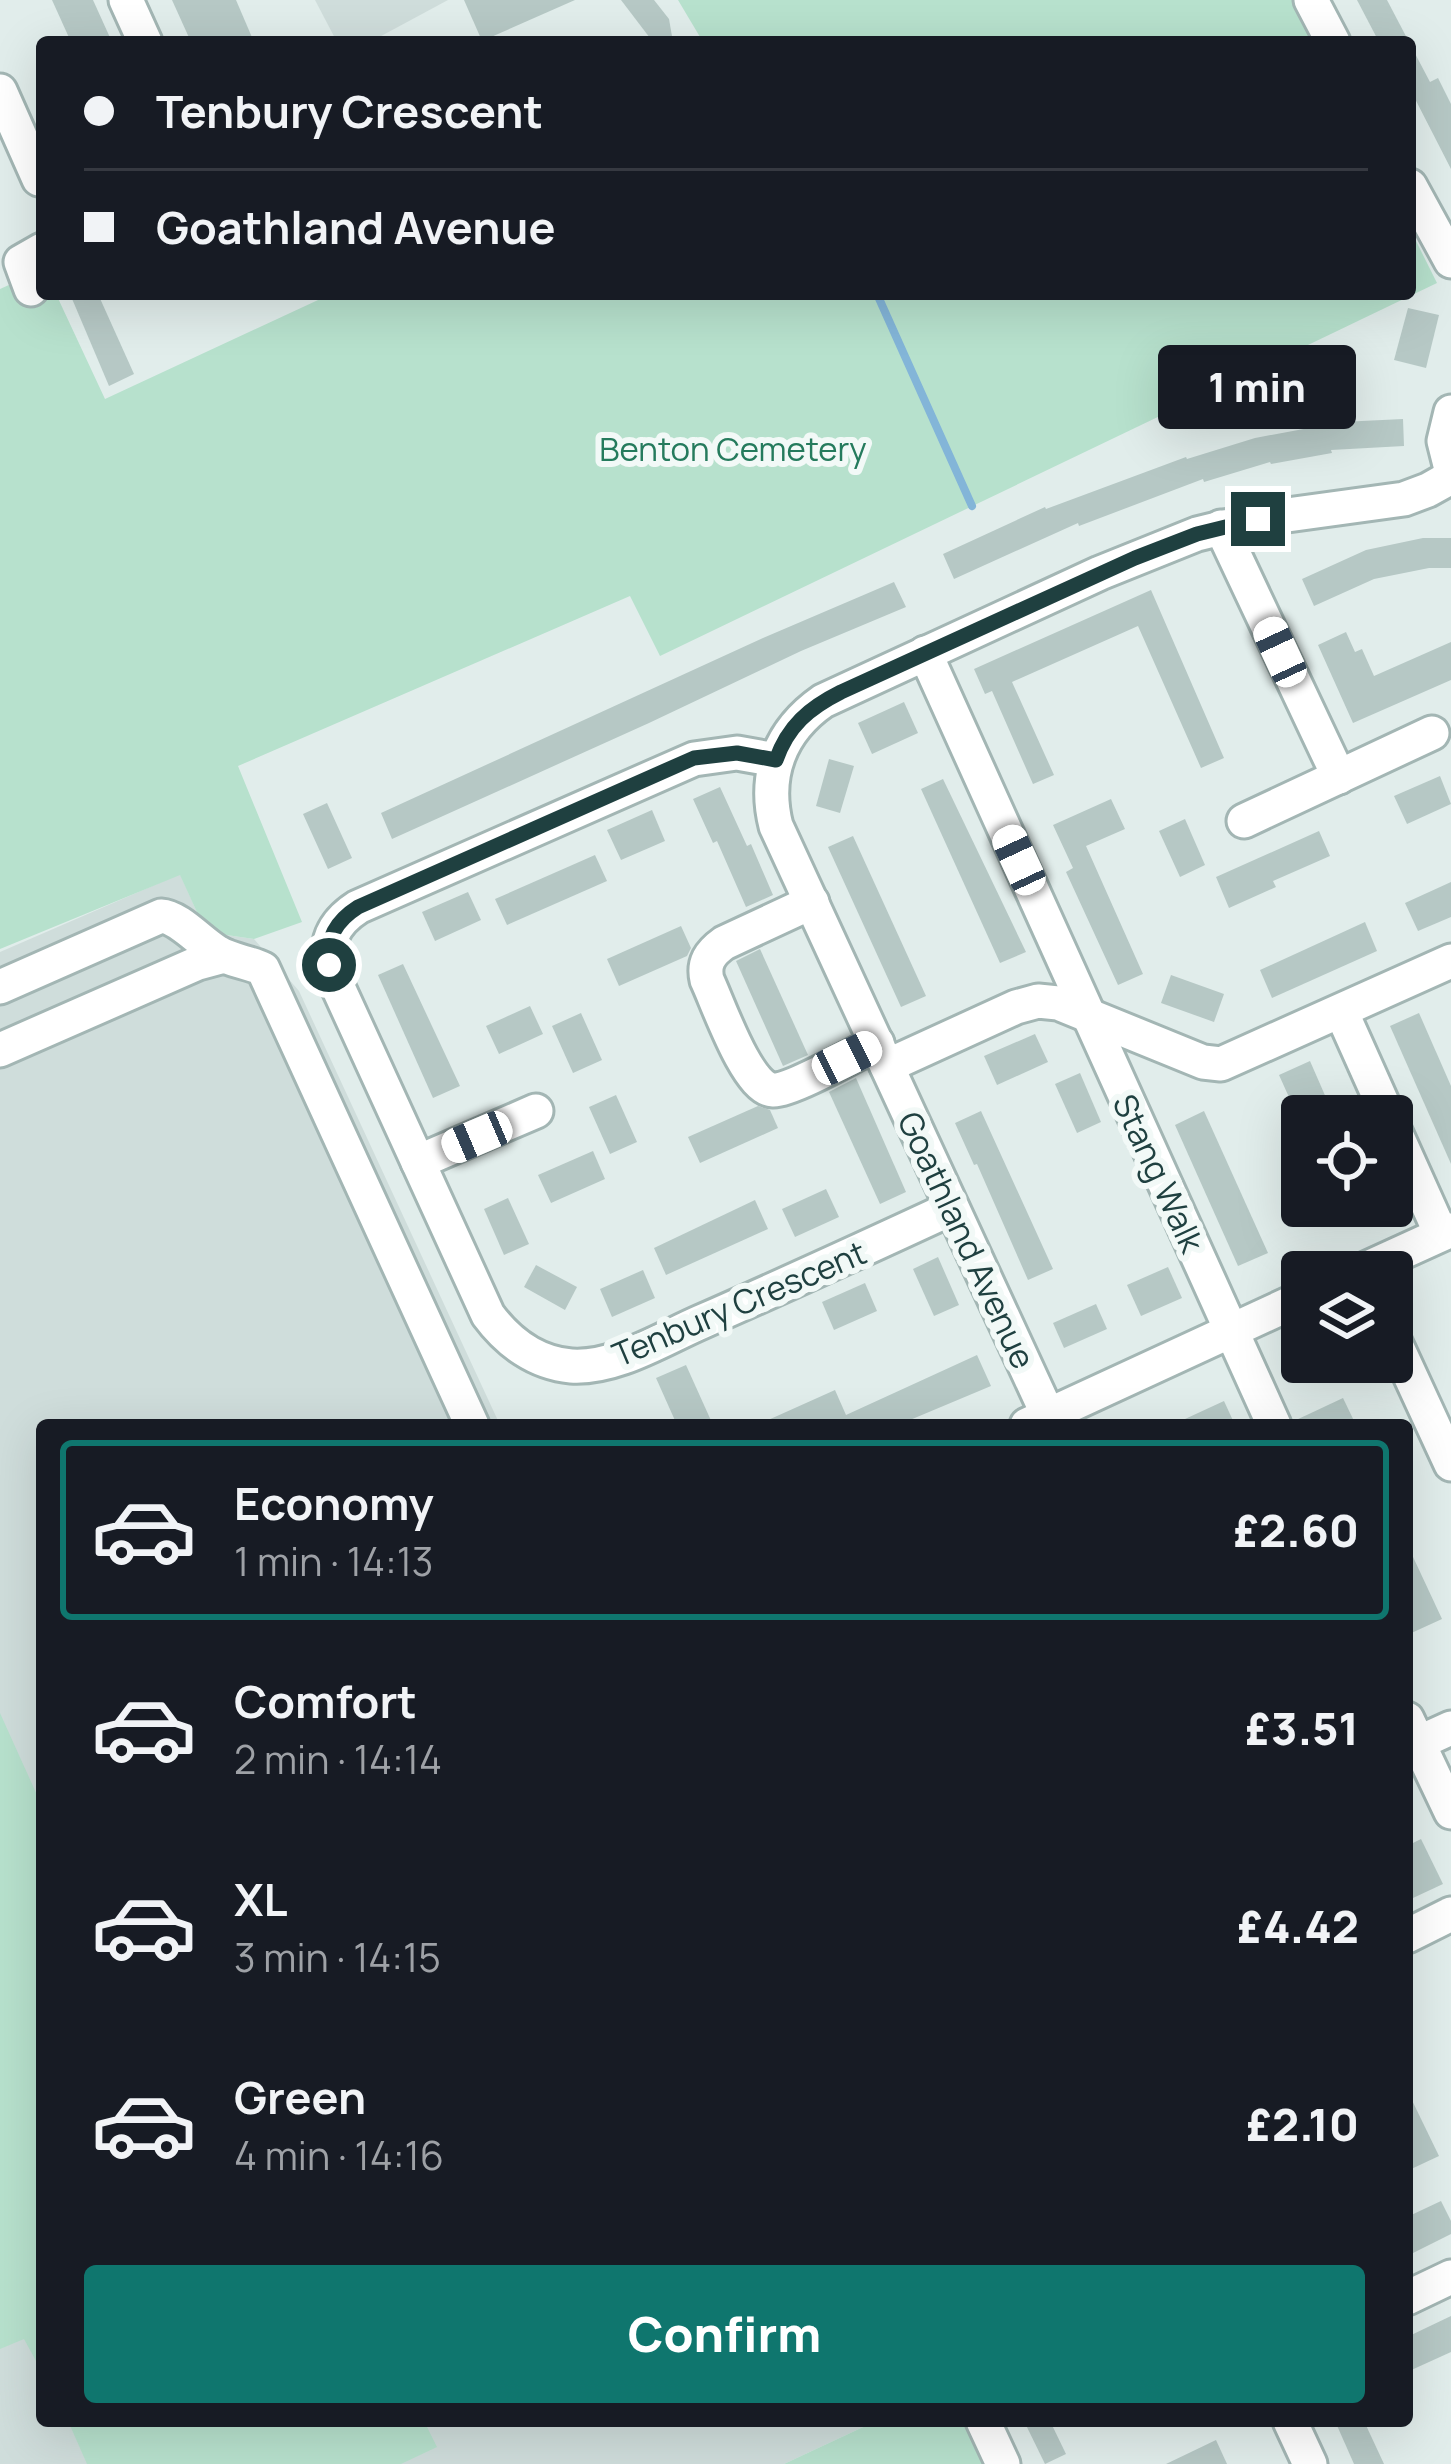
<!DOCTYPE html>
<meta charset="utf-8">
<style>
body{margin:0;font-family:Manrope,sans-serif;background:#20242c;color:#f1f3f6;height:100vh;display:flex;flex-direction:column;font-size:45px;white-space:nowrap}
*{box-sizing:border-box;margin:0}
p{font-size:39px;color:#9ea1a6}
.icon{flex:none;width:66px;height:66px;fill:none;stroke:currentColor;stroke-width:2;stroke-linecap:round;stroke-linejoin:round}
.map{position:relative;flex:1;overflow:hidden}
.details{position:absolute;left:36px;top:1419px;width:1377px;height:1008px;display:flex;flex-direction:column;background:#171b24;border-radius:12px;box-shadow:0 12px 48px #0002}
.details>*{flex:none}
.top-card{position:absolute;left:36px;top:36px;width:1380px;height:264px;border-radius:12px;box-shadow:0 12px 48px #0002;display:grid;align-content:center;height:264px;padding:0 48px;background:#171b24}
.fabs{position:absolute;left:1281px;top:1095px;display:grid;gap:24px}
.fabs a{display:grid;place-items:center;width:132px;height:132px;border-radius:12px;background:#171b24;box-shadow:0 12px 48px #0002;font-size:60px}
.end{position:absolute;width:54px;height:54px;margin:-27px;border:15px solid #1f4040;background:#fff;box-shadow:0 0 0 6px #fff}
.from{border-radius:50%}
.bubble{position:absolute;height:84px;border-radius:12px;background:#171b24;box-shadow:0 12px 48px #0002;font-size:39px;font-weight:800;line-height:84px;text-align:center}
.car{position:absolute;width:36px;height:72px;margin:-36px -18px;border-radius:15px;box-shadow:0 0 9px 3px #0007;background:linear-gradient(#fff 24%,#345 0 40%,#fff 0 76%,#345 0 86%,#fff 0)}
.top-card b{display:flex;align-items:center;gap:42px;height:114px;font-size:45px}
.top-card b+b{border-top:3px solid #363941}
.top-card i{width:30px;height:30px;background:#f1f3f6}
ul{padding:21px 0 0;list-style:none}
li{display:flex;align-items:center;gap:36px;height:180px;margin:0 24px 18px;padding:0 24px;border:6px solid transparent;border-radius:12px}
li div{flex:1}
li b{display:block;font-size:45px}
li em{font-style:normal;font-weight:800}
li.active{border-color:#0f766e}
li>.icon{width:108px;height:108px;stroke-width:1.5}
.cta{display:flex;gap:24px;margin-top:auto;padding:24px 48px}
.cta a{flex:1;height:138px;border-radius:12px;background:#0f766e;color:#fff;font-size:48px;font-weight:800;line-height:138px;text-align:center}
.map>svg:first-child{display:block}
.built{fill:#cfdddb}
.green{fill:#b7e1cd}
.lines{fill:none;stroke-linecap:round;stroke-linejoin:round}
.stream{stroke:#83b5d8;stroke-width:8}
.building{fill:#b6c8c5}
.minor-casing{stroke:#a3b6b4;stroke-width:39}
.minor{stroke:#fff;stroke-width:33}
.route{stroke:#1f4040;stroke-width:15}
.labels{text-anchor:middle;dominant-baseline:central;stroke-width:12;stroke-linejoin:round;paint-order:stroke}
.park-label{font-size:33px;fill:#257b5d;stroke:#f2f9f7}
.street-label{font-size:33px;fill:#1f4040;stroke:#f2f9f7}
</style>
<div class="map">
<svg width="1451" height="2464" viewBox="0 0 1451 2464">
<rect width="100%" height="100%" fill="#e1edeb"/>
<g class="built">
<path d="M 315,0 L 448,0 L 370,42 L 337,42 Z"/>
<path d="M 180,874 L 206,932 L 254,939 L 299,991 L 500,1425 L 42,1425 L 42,2421 L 876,2421 L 784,2464 L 0,2464 L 0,952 Z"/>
</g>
<g class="green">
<path d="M 678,0 L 1298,0 L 1318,42 L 703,42 Z"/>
<path d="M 1410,229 L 1437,283 L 660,656 L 630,596 L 238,766 L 302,922 L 254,939 L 206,932 L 180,875 L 0,949 L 0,289 L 42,270 L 42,294 L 56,294 L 105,399 L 331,294 L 1410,294 Z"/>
<path d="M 0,1713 L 42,1806 L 42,2372 L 24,2339 L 0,2349 Z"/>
<path d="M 68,2421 L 424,2421 L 437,2447 L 401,2464 L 87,2464 Z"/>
<path d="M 876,2421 L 973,2421 L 993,2464 L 784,2464 Z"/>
</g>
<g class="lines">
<path class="stream" d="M 877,294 L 972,506"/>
</g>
<g class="building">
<path d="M 52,0 L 93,0 L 112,42 L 71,42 Z"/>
<path d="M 172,0 L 236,0 L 254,42 L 191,42 Z"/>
<path d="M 464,0 L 575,0 L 482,41 Z"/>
<path d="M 621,0 L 654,0 L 669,19 L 673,42 L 653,42 Z"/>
<path d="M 1357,0 L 1387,0 L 1409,42 L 1379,42 Z"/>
<path d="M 1410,44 L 1430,82 L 1438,78 L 1451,104 L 1451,169 L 1410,89 Z"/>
<path d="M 70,294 L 98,294 L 134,374 L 109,386 Z"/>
<path d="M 1408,308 L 1439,315 L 1426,368 L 1394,360 Z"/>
<path d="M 1403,419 L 1404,446 L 1331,450 L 1332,453 L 1271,464 L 1270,462 L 1204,482 L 1203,479 L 1079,526 L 1078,523 L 954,579 L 943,554 L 1045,507 L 1046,509 L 1186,457 L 1187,459 L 1255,438 L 1341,422 Z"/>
<path d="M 1423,538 L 1451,538 L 1451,568 L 1429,568 L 1374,579 L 1314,606 L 1302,579 L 1366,550 Z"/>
<path d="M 894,582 L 906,607 L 801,651 L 649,723 L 392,839 L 381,813 L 763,638 Z"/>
<path d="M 1151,590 L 1224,758 L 1201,768 L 1138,626 L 1012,682 L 1054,775 L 1033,784 L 992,691 L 985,694 L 974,669 Z"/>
<path d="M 1346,632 L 1355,652 L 1362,649 L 1374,676 L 1451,642 L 1451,680 L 1353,723 L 1318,645 Z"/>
<path d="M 904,702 L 918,733 L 872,754 L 858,723 Z"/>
<path d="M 829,759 L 854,766 L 840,813 L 816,806 Z"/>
<path d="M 1440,776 L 1451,804 L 1407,824 L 1394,796 Z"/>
<path d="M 943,779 L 1026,952 L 1000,963 L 921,789 Z"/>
<path d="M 720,787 L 747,846 L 751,844 L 773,895 L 746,907 L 717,841 L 713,843 L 693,799 Z"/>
<path d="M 1111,799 L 1125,829 L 1086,846 L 1143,974 L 1118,985 L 1066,872 L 1073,868 L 1053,825 Z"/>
<path d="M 327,803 L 352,858 L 328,869 L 303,814 Z"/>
<path d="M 652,810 L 665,841 L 621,860 L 607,830 Z"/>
<path d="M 1185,819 L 1205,865 L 1180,877 L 1159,831 Z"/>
<path d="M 1319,831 L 1330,856 L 1273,881 L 1276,887 L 1229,908 L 1216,877 Z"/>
<path d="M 853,836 L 926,996 L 901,1007 L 828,847 Z"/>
<path d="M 595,855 L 607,881 L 507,925 L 495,899 Z"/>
<path d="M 1451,882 L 1451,917 L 1418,931 L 1405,903 Z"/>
<path d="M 468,892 L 481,920 L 435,941 L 422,912 Z"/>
<path d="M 1365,922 L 1377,951 L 1272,998 L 1260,970 Z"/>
<path d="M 681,926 L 691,948 L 687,956 L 619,986 L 607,959 Z"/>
<path d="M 760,949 L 808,1055 L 783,1066 L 736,961 Z"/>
<path d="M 403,964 L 460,1086 L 433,1098 L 378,975 Z"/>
<path d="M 1171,975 L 1224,994 L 1214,1022 L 1161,1003 Z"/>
<path d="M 530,1006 L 543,1034 L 499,1054 L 486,1026 Z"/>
<path d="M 581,1013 L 602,1060 L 573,1073 L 552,1026 Z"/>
<path d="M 1419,1013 L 1451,1086 L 1451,1164 L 1390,1026 Z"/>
<path d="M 1035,1034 L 1048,1062 L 997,1085 L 984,1056 Z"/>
<path d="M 1310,1061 L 1334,1116 L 1302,1116 L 1302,1126 L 1279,1075 Z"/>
<path d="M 1080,1073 L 1101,1122 L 1077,1133 L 1055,1084 Z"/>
<path d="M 856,1078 L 906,1192 L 880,1204 L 829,1092 Z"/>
<path d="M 616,1095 L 637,1142 L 610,1154 L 589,1107 Z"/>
<path d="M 758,1106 L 770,1110 L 778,1128 L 700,1163 L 688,1137 Z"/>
<path d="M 981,1111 L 1053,1269 L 1028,1280 L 977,1164 L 974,1165 L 955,1123 Z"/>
<path d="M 1204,1111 L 1268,1253 L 1238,1266 L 1175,1125 Z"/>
<path d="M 593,1151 L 605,1179 L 551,1203 L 538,1175 Z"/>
<path d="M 826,1189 L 839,1217 L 795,1237 L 782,1209 Z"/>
<path d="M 508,1198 L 529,1244 L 504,1255 L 484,1209 Z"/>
<path d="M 755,1200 L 768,1229 L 666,1275 L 654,1248 Z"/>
<path d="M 938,1257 L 959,1305 L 934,1316 L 913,1269 Z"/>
<path d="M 536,1265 L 577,1287 L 565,1310 L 524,1287 Z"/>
<path d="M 1168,1267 L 1182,1298 L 1141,1316 L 1127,1285 Z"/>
<path d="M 643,1270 L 655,1298 L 612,1317 L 600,1289 Z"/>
<path d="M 865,1283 L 877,1311 L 834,1330 L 822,1302 Z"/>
<path d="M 1096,1304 L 1107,1329 L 1064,1348 L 1053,1323 Z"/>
<path d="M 977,1355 L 991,1386 L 898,1425 L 757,1425 L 835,1390 L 846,1415 Z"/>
<path d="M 686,1365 L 713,1425 L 677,1425 L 656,1378 Z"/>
<path d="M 1343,1398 L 1356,1425 L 1295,1425 L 1294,1421 Z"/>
<path d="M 1224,1401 L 1235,1425 L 1172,1425 Z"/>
<path d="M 1407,1544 L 1442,1619 L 1407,1635 Z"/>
<path d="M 1421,1839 L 1443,1884 L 1413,1898 L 1407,1886 L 1407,1846 Z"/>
<path d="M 1407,2090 L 1439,2156 L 1407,2171 Z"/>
<path d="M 1441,2201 L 1451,2221 L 1451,2234 L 1407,2256 L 1407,2217 Z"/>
<path d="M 1451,2316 L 1451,2352 L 1407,2372 L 1407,2337 Z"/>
<path d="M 1024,2421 L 1050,2421 L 1066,2454 L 1045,2464 Z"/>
<path d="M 1335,2421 L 1364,2421 L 1384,2464 L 1354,2464 Z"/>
<path d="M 1216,2440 L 1227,2464 L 1166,2464 Z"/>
</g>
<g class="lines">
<g class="minor-casing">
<g id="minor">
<path d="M 126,0 L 145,42"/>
<path d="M 1311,0 L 1333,42"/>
<path d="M 0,91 L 39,179"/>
<path d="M 1410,186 L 1451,261"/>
<path d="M 31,289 L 21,262 L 42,250"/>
<path d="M 1451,412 L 1444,441 L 1451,469"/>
<path d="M 1221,527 L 1339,777"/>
<path d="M 925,653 L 1274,1425"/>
<path d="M 776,760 L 737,753 L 694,759 L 358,907 C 333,923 323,944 332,974 L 488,1315 C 508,1342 536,1363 571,1366 C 615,1369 662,1339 701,1322 C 785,1285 868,1247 952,1208"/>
<path d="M 1244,821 L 1432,733"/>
<path d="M 812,902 L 724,943 C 710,953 703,963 707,980 C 718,1003 747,1089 773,1090 C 791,1091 857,1053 877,1043"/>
<path d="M 0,987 L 161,916 C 179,917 200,942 217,952 C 231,961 249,962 263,969 L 472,1425"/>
<path d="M 1341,1011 L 1388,1116"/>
<path d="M 0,1050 L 198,963 L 224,956"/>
<path d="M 887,1066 L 1016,1007 L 1038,1001 L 1058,1003 L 1203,1062 L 1221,1064 L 1451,961"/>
<path d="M 1392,1125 L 1441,1234"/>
<path d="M 418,1162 L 536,1111"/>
<path d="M 1359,1272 L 1451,1230"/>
<path d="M 1392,1336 L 1451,1464"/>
<path d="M 1048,1415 L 776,826 C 763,775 780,731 823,701 L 1100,573 L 1197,534 L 1258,519 L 1404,499 L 1428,490 L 1451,477"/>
<path d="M 1027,1425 L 1302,1298"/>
<path d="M 1407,1719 L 1451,1812"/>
<path d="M 1418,1743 L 1451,1728"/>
<path d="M 1407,1936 L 1451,1914"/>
<path d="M 1407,2298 L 1451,2277"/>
<path d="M 983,2421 L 1003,2464"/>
<path d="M 1290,2421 L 1310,2464"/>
</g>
</g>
<use href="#minor" class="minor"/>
</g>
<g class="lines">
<path class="route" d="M 329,965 C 326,938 336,921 358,907 L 694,758 L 737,753 L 776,760 C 788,726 809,708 841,692 L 1135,558 L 1197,534 L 1258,519"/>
</g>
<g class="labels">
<g class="park-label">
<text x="733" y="448">Benton Cemetery</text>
</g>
<g class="street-label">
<text transform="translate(1159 1173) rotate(65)">Stang Walk</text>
<text transform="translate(967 1240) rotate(65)">Goathland Avenue</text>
<text transform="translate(739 1303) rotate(-23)">Tenbury Crescent</text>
</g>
</g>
</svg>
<div class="fabs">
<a><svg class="icon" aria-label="locate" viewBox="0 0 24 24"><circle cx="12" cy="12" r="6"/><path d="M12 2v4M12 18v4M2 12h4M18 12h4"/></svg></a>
<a><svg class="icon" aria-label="layers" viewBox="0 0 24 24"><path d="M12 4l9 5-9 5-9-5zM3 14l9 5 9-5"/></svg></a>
</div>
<i class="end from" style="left:329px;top:965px"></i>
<i class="end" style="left:1258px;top:519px"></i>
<div class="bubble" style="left:1158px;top:345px;width:198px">1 min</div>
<i class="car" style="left:1280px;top:652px;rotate:335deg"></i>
<i class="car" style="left:1019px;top:860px;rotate:335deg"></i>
<i class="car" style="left:847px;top:1058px;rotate:64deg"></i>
<i class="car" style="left:477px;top:1137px;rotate:247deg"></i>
<div class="top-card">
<b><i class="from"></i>Tenbury Crescent</b>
<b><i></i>Goathland Avenue</b>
</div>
<section class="details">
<ul>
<li class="active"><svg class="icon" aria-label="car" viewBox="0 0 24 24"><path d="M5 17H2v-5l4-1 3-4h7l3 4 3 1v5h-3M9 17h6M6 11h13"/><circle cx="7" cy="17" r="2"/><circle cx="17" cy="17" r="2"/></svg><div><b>Economy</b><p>1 min · 14:13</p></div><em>£2.60</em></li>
<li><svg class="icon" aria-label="car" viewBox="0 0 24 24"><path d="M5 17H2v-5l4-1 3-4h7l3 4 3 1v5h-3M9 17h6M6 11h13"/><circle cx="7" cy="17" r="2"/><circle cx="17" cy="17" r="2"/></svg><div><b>Comfort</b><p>2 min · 14:14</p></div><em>£3.51</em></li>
<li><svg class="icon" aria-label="car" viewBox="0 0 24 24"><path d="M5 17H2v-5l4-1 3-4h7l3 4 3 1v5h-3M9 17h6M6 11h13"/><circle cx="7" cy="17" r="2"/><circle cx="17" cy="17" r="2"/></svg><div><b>XL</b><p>3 min · 14:15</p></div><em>£4.42</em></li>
<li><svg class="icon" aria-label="car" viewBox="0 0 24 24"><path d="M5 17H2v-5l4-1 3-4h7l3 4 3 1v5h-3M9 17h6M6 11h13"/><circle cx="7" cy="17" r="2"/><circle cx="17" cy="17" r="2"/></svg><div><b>Green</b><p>4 min · 14:16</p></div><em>£2.10</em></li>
</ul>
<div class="cta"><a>Confirm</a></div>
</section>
</div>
